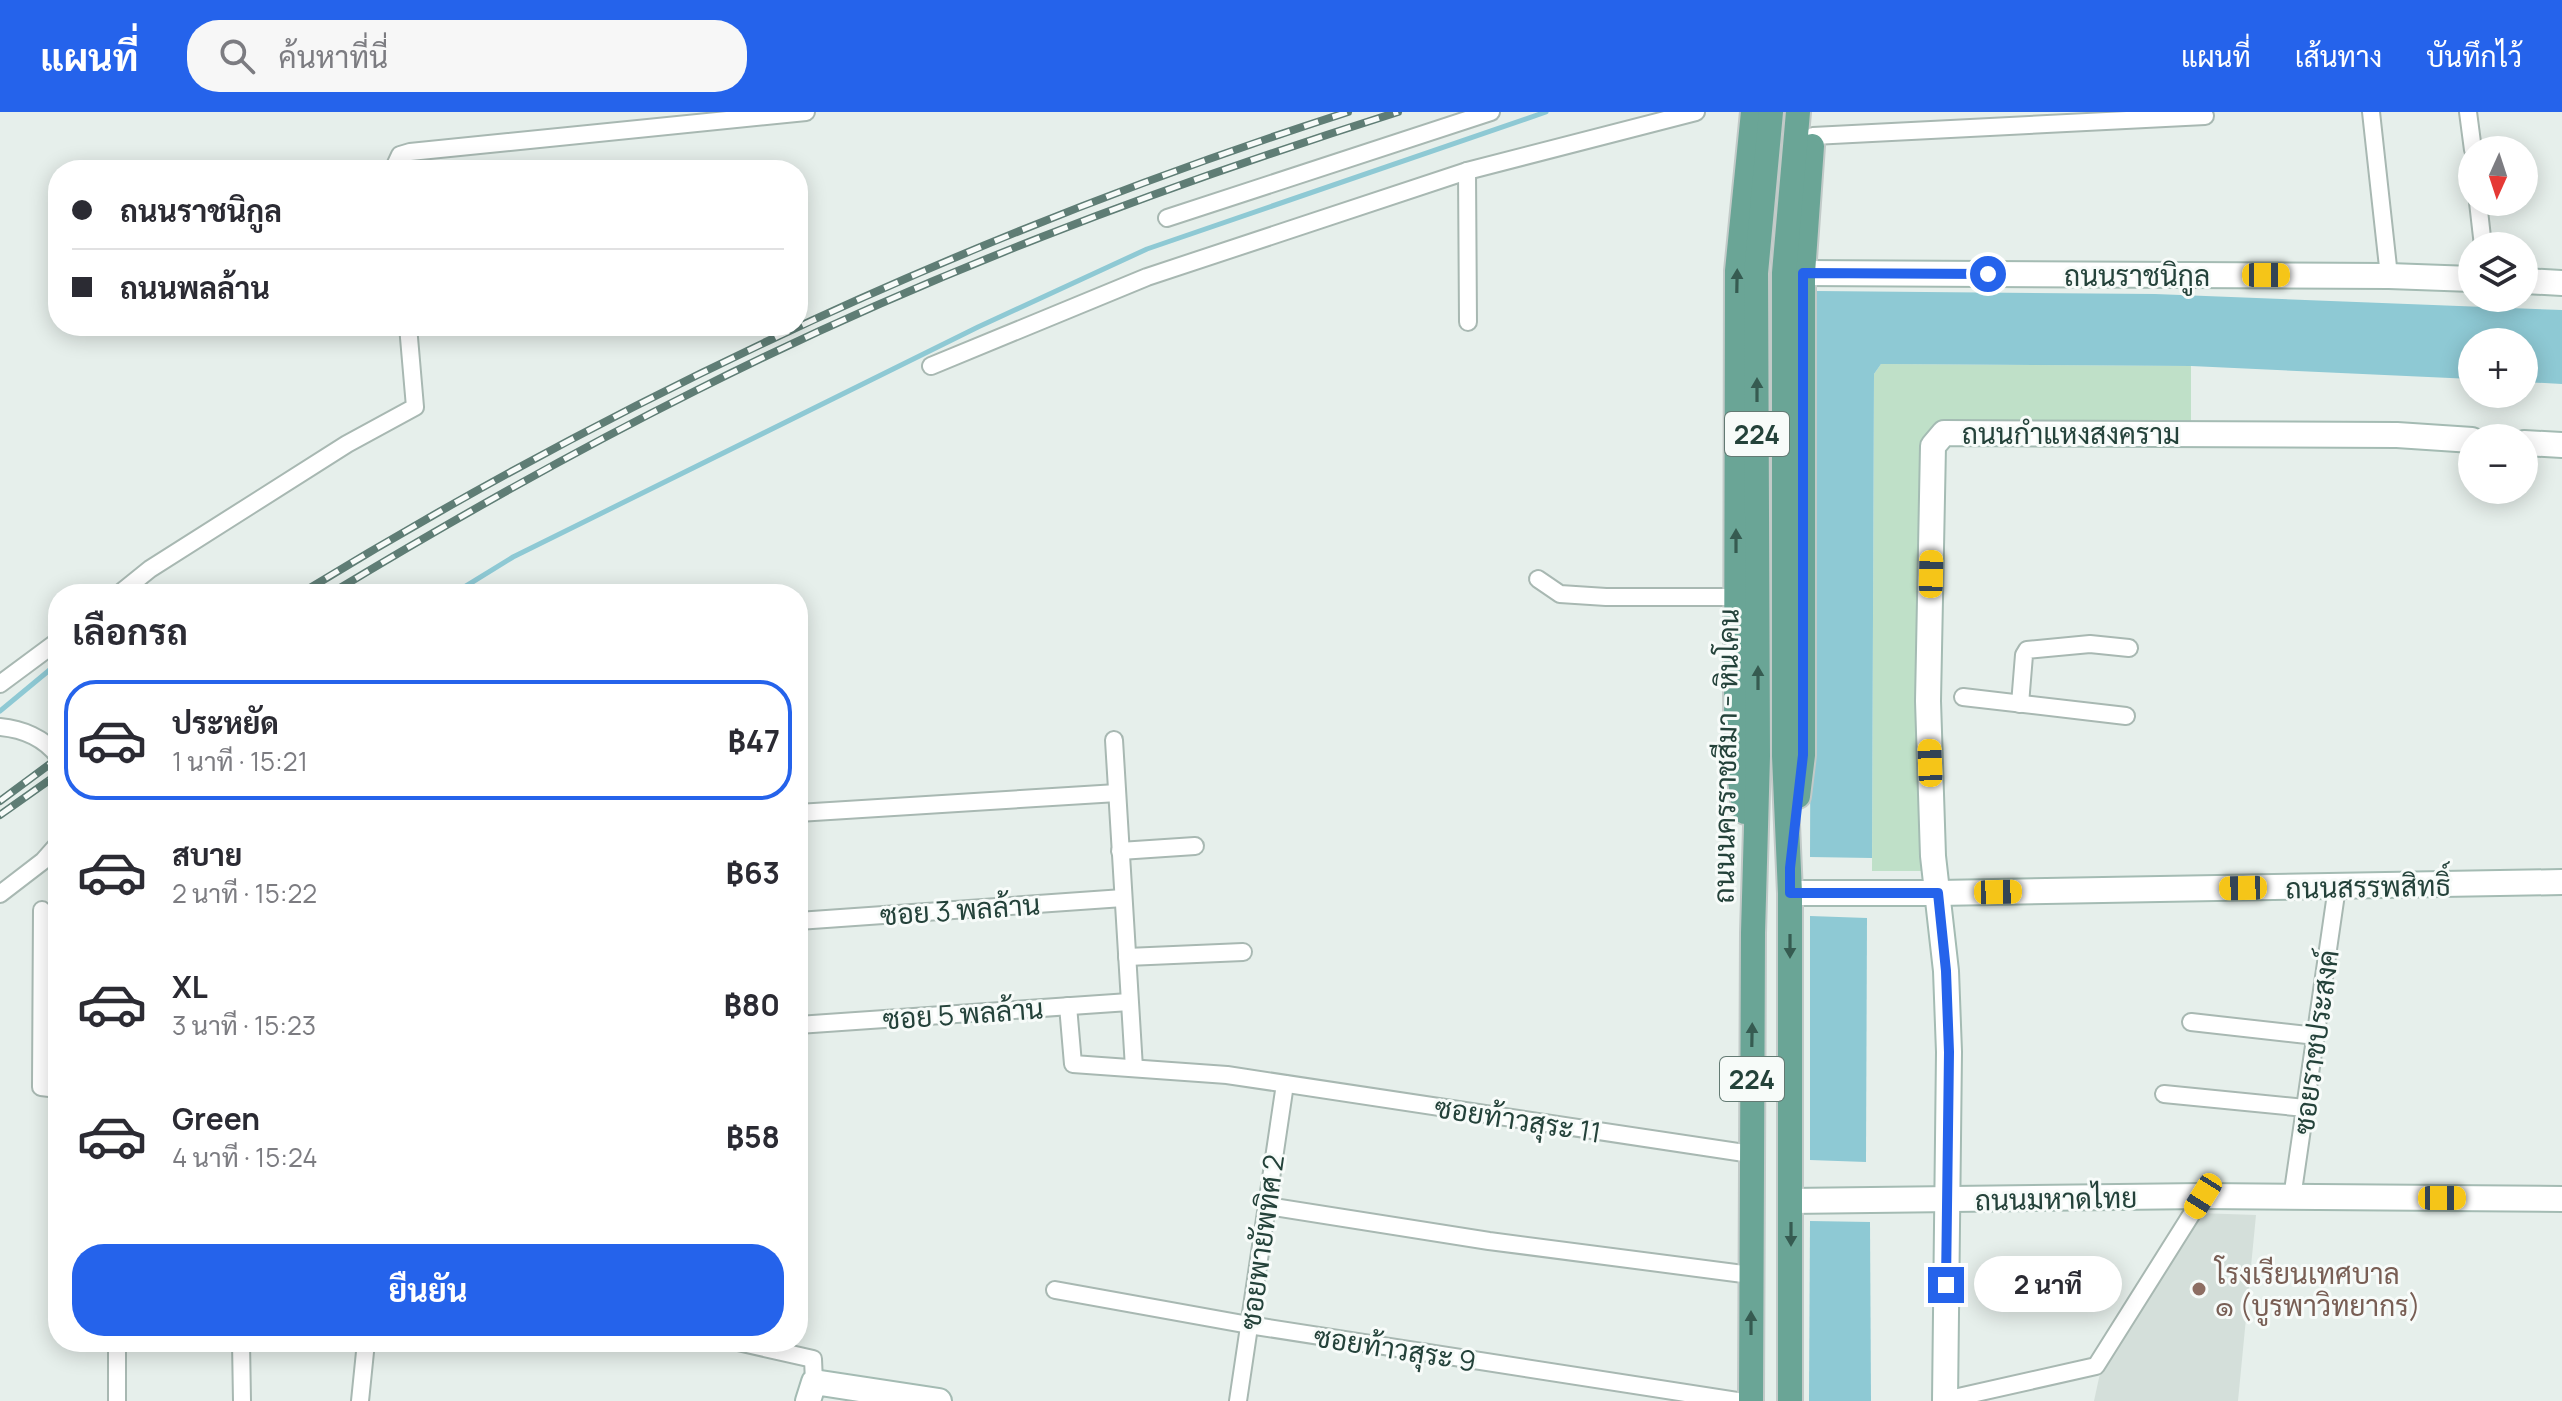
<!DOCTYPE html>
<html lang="th">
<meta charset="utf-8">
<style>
body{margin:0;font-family:Manrope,Sarabun,sans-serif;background:#f7f7f7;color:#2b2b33;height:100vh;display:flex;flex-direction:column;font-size:30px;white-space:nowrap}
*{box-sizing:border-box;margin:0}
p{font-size:26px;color:#7c7c81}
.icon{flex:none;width:44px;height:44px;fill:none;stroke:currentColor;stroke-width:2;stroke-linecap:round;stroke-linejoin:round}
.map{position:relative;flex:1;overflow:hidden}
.sheet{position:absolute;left:48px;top:472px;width:760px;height:768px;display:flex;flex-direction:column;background:#fff;border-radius:32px;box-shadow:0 4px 20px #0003}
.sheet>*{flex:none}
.top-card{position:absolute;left:48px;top:48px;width:760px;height:176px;border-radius:32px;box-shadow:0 4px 20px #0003;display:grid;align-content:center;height:176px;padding:0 24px;background:#fff}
.needle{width:52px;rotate:183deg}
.buttons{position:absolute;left:2458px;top:24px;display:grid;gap:16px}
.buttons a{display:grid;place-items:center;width:80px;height:80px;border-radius:50%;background:#fff;box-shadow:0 4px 20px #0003;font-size:40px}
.end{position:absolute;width:36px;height:36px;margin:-18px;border:10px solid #2563eb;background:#fff;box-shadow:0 0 0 4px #fff}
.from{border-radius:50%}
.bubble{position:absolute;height:56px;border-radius:28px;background:#fff;box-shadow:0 4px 20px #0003;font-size:26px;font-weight:700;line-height:56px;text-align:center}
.car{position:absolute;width:24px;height:48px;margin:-24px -12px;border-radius:10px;box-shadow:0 0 6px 2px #0007;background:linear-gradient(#f5c518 24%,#345 0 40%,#f5c518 0 76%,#345 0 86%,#f5c518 0)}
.top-card b{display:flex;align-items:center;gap:28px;height:76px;font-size:30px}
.top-card b+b{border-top:2px solid #e1e1e2}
.top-card i{width:20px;height:20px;background:#2b2b33}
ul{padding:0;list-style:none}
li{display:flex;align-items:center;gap:24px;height:120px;margin:0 16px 12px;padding:0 8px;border:4px solid transparent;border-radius:32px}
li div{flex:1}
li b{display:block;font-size:30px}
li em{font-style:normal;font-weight:700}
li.current{border-color:#2563eb}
li>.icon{width:72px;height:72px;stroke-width:1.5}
h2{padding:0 24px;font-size:36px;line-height:96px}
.action{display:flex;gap:16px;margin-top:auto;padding:16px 24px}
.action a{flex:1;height:92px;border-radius:32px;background:#2563eb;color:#fff;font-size:32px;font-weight:700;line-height:92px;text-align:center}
header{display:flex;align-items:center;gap:48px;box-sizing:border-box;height:112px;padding:0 40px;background:#2563eb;color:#fff}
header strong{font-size:38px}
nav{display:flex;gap:44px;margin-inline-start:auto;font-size:28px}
.search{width:560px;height:72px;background:#f7f7f7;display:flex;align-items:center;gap:20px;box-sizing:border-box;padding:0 28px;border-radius:32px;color:#7c7c81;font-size:30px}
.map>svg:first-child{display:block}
.built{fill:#d4dfda}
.green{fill:#bfe0c8}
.water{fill:#8ec9d4}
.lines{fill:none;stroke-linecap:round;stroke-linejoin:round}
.stream{stroke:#8ec9d4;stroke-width:5}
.street-casing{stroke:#a8b8b2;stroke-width:20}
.secondary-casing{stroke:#a4bbb3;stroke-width:28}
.primary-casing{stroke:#c2cac8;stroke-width:28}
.street{stroke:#fff;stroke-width:16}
.secondary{stroke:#fff;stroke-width:24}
.primary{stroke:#6aa596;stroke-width:24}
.rail-casing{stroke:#5f7d75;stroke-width:8}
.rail{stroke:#f7fbf9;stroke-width:5;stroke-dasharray:15;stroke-linecap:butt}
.oneway{fill:#365b51}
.route{stroke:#2563eb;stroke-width:10}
.education-dot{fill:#8d6e63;stroke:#f7fbf9;stroke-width:3}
.labels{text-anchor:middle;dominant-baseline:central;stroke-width:6;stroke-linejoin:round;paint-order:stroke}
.shield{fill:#f7fbf9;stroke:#637a73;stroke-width:2}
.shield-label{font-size:26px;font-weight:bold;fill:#24423a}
.street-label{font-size:28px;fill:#24423a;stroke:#f7fbf9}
.education-label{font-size:28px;fill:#785e54;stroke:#f7fbf9;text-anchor:start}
</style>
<header>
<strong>แผนที่</strong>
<div class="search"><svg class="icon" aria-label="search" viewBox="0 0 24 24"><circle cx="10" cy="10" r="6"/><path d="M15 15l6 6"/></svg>ค้นหาที่นี่</div>
<nav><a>แผนที่</a><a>เส้นทาง</a><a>บันทึกไว้</a></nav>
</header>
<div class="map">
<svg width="2562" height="1289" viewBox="0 0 2562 1289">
<rect width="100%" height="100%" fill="#e6efeb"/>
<path class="built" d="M 2198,1101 L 2256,1103 L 2238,1289 L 2094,1289 L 2102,1252 Z"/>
<path class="green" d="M 1881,252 L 2191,254 L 2191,312 L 1934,317 L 1924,759 L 1872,759 L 1874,262 Z"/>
<g class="water">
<path d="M 1817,179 L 2155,182 L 2562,198 L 2562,272 L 2524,270 L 2524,230 L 2472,230 L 2472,267 L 2191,254 L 1881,252 L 1874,262 L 1872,746 L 1810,745 L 1812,184 Z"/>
<path d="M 1810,804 L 1867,806 L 1866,1050 L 1810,1048 Z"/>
<path d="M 1810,1109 L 1870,1110 L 1871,1289 L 1809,1289 Z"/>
</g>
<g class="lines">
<g class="stream">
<path d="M 453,482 L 513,445 L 978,215 L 1147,137 L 1546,0"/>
<path d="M 0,599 L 58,551"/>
</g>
<g class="street-casing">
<g id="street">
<path d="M 2371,0 L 2389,164"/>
<path d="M 2468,0 L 2473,38"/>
<path d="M 1813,24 L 2205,4"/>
<path d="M 393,58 L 400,43 L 410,40 L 806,0"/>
<path d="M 1467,59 L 1468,210"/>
<path d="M 2478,90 L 2483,134"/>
<path d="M 1167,106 L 1491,0"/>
<path d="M 931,254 L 1147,165 L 1467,59 L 1696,0"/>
<path d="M 1538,467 L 1560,482 L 1606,485 L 1736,485"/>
<path d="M 119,482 L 150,457 L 347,332 L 415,295 L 408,214"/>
<path d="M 0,572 L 58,529"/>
<path d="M 1963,585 L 2126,604"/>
<path d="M 2020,592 L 2024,543 L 2027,538 L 2090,532 L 2129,536"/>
<path d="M 0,615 C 22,617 44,626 58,644"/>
<path d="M 1114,628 L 1134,956"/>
<path d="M 798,701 L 1117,681"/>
<path d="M 1120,739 L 1195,734"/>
<path d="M 0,782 L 43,749 L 58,732"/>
<path d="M 42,798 L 41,975 L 58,977"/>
<path d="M 798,809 L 1123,786"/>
<path d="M 1127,845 L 1243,840"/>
<path d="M 1068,894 L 1073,952 L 1227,963 L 1751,1042"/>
<path d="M 2191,910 L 2316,924"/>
<path d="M 798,913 L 1129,890"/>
<path d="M 2164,982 L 2305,996"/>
<path d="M 2292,1086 L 2337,775"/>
<path d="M 1267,1094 L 1489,1129 L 1751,1163"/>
<path d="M 1055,1178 L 1249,1213 L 1737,1289"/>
<path d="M 117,1230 L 117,1289"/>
<path d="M 241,1230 L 242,1289"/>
<path d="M 738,1230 L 813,1247 L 814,1270"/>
<path d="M 1945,1288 L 2096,1254 L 2203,1084"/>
<path d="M 360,1289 L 366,1230"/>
<path d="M 1238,1289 L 1285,972"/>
</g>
</g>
<g class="secondary-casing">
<g id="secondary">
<path d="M 1803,161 L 2389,164 L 2472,167"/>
<path d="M 2524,169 L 2562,171"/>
<path d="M 2524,331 L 2562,333"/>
<path d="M 1790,781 L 1938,781 L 2562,770"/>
<path d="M 1790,1089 L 2203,1084 L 2562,1087"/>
<path d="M 808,1289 L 814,1270 L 939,1289"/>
<path d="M 1945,1289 L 1949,940 L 1946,859 L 1933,744 L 1928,589 L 1933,334 L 1944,321 L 2397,323 L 2472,328"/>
</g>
</g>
<g class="primary-casing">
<g id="primary">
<path d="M 1798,684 L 1803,643 L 1803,161 L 1812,34"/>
<path d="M 1745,700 L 1736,644 L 1737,159 L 1753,0"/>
<path d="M 1751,1289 L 1753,821 L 1758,644 L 1756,161 L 1771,0"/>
<path d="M 1790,1289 L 1790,781 L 1784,644 L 1784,161 L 1798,0"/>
</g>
</g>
<use href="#street" class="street"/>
<use href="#secondary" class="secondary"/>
<use href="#primary" class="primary"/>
<g class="rail-casing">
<g id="rail">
<path d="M 300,482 C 628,281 981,118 1348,0"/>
<path d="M 330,482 C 449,410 571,341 695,279 C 920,165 1158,76 1398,0"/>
<path d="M 0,689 L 58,646"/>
<path d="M 0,703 L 58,662"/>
</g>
</g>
<use href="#rail" class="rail"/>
</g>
<defs><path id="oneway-solid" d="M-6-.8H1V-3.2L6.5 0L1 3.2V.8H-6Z" transform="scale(2)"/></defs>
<g class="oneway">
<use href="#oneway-solid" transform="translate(1737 169) rotate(-89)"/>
<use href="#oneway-solid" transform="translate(1757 278) rotate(-90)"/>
<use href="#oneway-solid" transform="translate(1736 429) rotate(-90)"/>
<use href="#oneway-solid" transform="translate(1758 566) rotate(-90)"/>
<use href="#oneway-solid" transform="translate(1790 834) rotate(90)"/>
<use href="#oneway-solid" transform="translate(1752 923) rotate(-89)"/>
<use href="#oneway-solid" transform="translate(1791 1122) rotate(90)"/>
<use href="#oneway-solid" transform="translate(1751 1211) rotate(-90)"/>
</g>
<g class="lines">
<path class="route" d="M 1946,1173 L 1949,940 L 1946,859 L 1938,781 L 1790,781 L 1790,756 L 1803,643 L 1803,161 L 1988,162"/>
</g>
<circle class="education-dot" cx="2199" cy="1177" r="8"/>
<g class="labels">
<g class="shield">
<rect x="1725" y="300" width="64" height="44" rx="6"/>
<rect x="1720" y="945" width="64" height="44" rx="6"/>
</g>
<g class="shield-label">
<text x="1757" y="322">224</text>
<text x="1752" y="967">224</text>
</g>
<g class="street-label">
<text x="2137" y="163">ถนนราชนิกูล</text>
<text x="2071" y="321">ถนนกำแหงสงคราม</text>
<text transform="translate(1725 644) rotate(-89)">ถนนนครราชสีมา - หินโคน</text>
<text transform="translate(2368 774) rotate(-1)">ถนนสรรพสิทธิ์</text>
<text transform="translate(960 797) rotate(-4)">ซอย 3 พลล้าน</text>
<text transform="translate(963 901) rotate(-4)">ซอย 5 พลล้าน</text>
<text transform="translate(2315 930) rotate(-82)">ซอยราชประสงค์</text>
<text transform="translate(1518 1007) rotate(9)">ซอยท้าวสุระ 11</text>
<text transform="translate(2056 1086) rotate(-1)">ถนนมหาดไทย</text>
<text transform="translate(1261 1130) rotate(-82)">ซอยพายัพทิศ 2</text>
<text transform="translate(1395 1236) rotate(9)">ซอยท้าวสุระ 9</text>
</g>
<g class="education-label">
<text x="2215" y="1161">โรงเรียนเทศบาล<tspan x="2215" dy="32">๑ (บูรพาวิทยากร)</tspan></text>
</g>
</g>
</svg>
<div class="buttons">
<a><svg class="needle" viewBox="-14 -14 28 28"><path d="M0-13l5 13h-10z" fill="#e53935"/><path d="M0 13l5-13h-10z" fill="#7c7c81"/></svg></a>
<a><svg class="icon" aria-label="layers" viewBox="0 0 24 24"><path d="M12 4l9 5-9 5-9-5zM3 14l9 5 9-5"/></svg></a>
<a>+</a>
<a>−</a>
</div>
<i class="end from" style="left:1988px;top:162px"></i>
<i class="end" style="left:1946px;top:1173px"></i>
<div class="bubble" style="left:1974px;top:1144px;width:148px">2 นาที</div>
<i class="car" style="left:2266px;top:163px;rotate:90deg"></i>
<i class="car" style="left:1931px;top:462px;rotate:1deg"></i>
<i class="car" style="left:1930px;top:651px;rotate:358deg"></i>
<i class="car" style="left:2243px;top:776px;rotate:269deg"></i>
<i class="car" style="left:1998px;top:780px;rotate:89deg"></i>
<i class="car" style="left:2203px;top:1084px;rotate:212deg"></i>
<i class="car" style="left:2442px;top:1086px;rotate:90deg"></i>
<div class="top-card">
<b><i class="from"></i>ถนนราชนิกูล</b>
<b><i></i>ถนนพลล้าน</b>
</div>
<section class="sheet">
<h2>เลือกรถ</h2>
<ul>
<li class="current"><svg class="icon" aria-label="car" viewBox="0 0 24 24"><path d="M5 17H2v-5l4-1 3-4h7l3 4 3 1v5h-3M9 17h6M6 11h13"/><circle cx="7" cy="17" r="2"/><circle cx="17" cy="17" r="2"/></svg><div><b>ประหยัด</b><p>1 นาที · 15:21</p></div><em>฿47</em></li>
<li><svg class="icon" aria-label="car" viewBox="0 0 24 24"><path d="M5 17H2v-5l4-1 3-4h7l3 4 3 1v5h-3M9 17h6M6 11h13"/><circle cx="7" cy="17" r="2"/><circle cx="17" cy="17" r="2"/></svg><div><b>สบาย</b><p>2 นาที · 15:22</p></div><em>฿63</em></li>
<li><svg class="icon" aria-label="car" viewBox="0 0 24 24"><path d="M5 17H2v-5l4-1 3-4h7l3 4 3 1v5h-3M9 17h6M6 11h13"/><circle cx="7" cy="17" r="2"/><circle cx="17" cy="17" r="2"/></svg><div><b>XL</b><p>3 นาที · 15:23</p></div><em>฿80</em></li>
<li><svg class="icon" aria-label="car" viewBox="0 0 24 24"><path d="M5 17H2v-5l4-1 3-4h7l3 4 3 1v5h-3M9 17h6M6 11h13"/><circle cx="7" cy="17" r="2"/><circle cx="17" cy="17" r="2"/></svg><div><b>Green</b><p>4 นาที · 15:24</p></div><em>฿58</em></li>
</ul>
<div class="action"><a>ยืนยัน</a></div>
</section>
</div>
